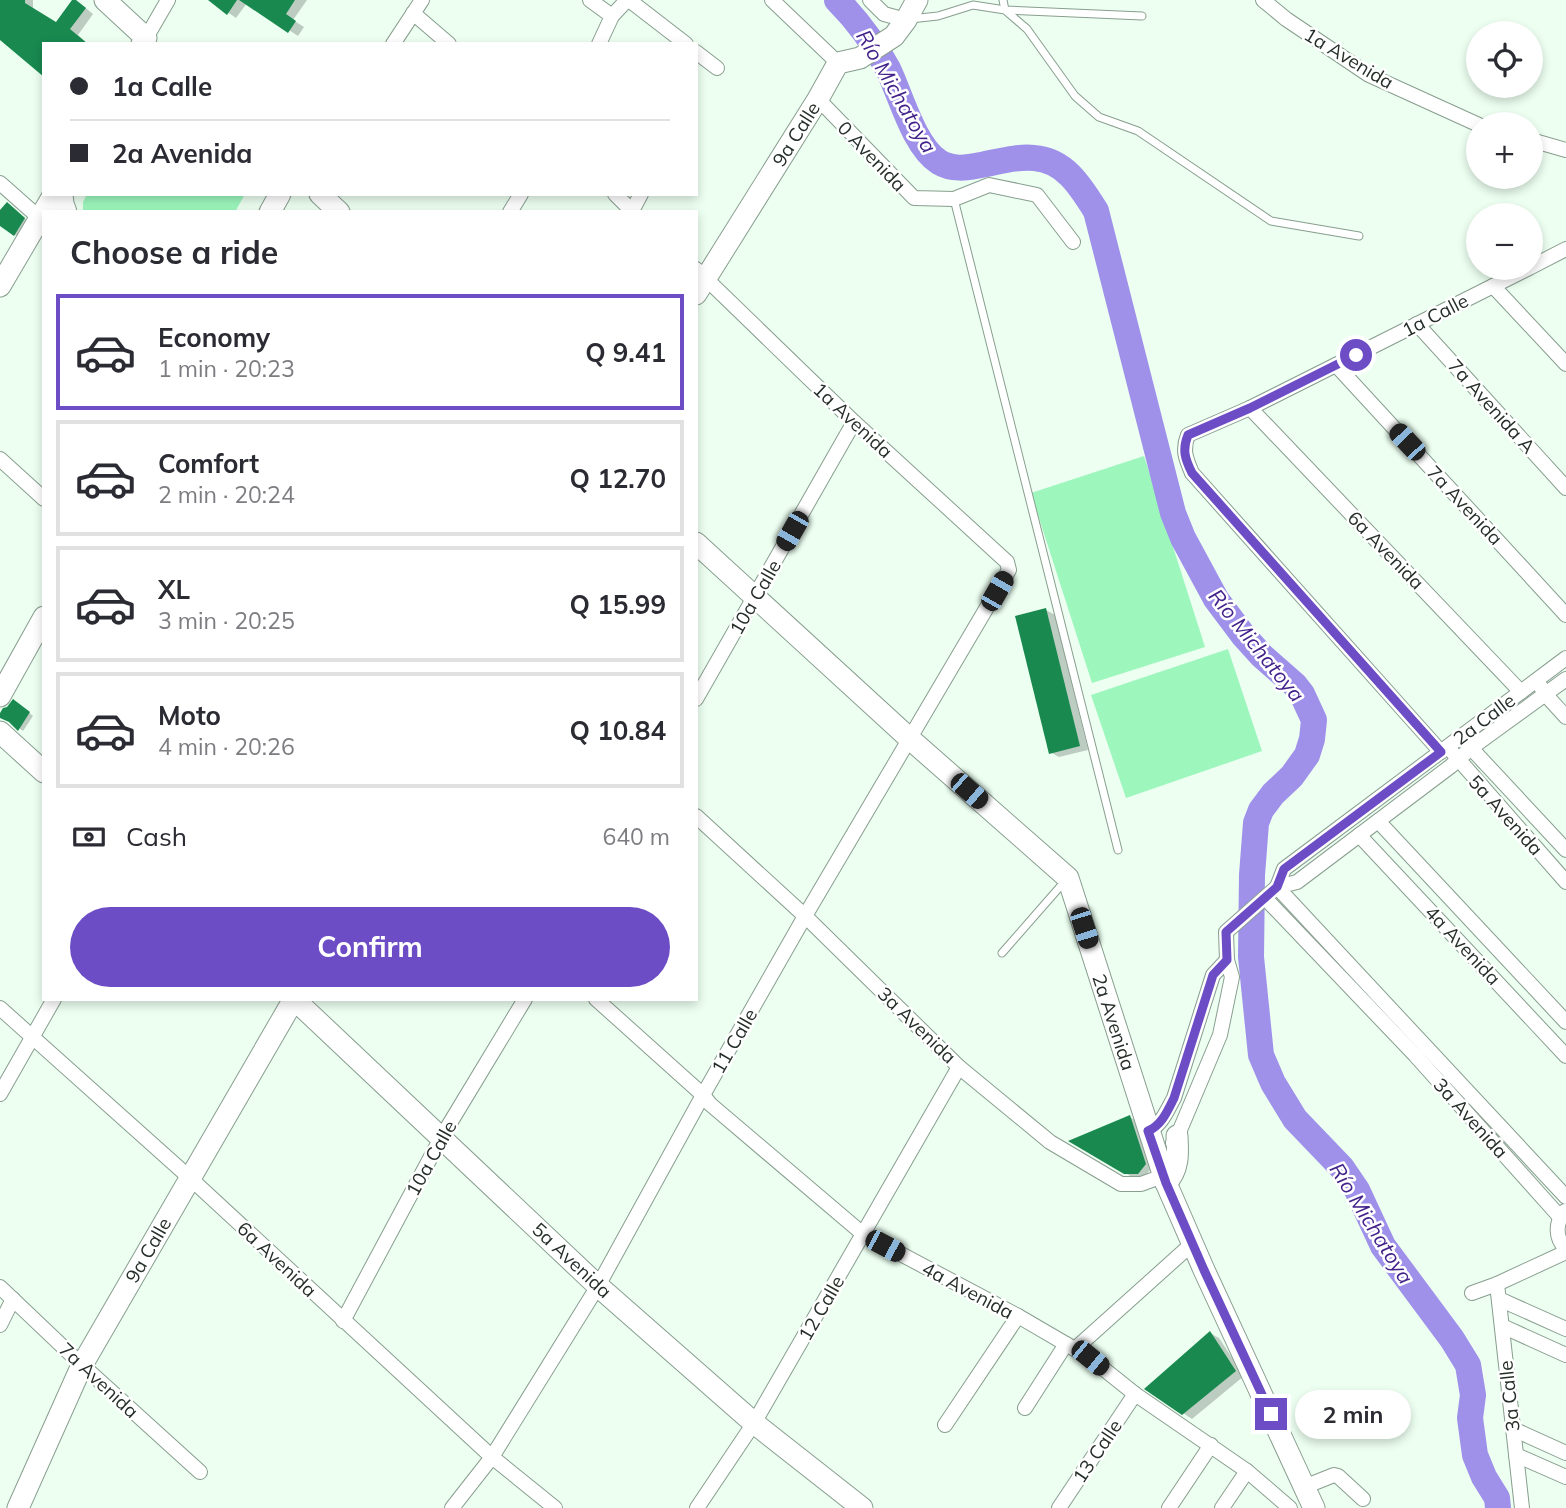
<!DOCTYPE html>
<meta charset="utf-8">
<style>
body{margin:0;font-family:Mulish,sans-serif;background:#f2f2f3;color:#2b2b33;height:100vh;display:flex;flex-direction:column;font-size:26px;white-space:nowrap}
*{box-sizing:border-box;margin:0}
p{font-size:23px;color:#7c7c81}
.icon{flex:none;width:38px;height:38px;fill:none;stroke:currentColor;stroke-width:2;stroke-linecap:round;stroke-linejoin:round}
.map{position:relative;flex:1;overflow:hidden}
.details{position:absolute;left:42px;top:210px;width:656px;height:791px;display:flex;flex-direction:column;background:#fff;border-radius:0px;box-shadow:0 4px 10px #0003}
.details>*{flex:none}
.guide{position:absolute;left:42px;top:42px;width:656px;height:154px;border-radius:0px;box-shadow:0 4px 10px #0003;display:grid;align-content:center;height:154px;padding:0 28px;background:#fff}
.tools{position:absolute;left:1466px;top:21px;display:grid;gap:14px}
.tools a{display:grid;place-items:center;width:77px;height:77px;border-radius:50%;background:#fff;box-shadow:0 4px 10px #0003;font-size:35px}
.end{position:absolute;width:32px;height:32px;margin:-16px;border:9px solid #6c4dc6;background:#fff;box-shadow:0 0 0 4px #fff}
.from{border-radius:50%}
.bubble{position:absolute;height:49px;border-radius:24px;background:#fff;box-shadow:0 4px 10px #0003;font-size:23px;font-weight:700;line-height:49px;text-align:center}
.car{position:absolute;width:21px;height:42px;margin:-21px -10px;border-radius:9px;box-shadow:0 0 5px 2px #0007;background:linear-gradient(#222 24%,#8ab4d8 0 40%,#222 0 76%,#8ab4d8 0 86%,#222 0)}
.guide b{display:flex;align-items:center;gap:24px;height:66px;font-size:26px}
.guide b+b{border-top:2px solid #e1e1e2}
.guide i{width:18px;height:18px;background:#2b2b33}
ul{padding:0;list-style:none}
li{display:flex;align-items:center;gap:21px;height:116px;margin:0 14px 10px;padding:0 14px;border:4px solid #e1e1e2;border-radius:0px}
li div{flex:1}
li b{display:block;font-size:26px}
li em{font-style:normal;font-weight:700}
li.selected{border-color:#6c4dc6}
li>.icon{width:63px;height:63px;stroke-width:1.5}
h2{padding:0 28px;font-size:32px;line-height:84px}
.pay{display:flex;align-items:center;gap:18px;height:77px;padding:0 28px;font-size:26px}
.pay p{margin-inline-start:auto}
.primary-button{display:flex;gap:14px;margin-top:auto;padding:14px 28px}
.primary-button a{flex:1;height:80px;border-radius:42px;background:#6c4dc6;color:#fff;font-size:28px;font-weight:700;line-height:80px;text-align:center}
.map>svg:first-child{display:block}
.green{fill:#9df7bd}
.shadow{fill:#0003}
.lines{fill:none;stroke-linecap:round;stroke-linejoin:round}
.river{stroke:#9f90ea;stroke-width:26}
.building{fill:#198950}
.lane-casing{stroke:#889e8f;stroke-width:9}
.street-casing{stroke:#889e8f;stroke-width:16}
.secondary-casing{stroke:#889e8f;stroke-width:23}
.lane{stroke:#fff;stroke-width:7}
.street{stroke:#fff;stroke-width:14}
.secondary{stroke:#fff;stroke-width:21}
.route{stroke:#6c4dc6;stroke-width:9}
.labels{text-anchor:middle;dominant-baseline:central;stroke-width:5;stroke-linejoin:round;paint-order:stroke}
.street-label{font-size:19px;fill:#252e28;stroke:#fff}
.water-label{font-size:21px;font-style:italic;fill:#43238b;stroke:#fff}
</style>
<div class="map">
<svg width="1566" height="1508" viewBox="0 0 1566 1508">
<rect width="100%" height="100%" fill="#ecfff1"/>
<g class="green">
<path d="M 87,194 L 245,194 L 235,212 L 83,212 L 83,202 Z"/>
<path d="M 1144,456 L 1205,647 L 1092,683 L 1031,493 Z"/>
<path d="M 1228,649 L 1262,751 L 1126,798 L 1091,695 Z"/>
</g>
<g class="shadow">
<path d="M 0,0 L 33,0 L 33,10 L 56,24 L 74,0 L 82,5 L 93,14 L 78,35 L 88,44 L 44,44 L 0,39 Z"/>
<path d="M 210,0 L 307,0 L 293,20 L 304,27 L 298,36 L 247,3 L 236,18 Z"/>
<path d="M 11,206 L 28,221 L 18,237 L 0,224 L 0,213 Z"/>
<path d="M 1046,610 L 1055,615 L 1088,750 L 1059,757 L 1050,752 Z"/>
<path d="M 17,703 L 33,716 L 23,731 L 10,721 Z"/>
<path d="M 1130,1117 L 1136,1121 L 1152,1168 L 1144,1177 L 1132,1177 L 1072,1142 Z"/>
<path d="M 1210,1333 L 1219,1338 L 1244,1376 L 1192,1419 L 1183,1413 Z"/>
</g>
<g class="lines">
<path class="river" d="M 837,0 C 858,21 874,43 888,69 C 901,96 914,146 939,162 C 952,170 966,168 981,165 C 998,162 1017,156 1034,158 C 1065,160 1081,187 1096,211 L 1173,513 L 1183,538 L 1216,599 L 1243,635 L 1262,656 L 1295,685 L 1302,694 L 1314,720 L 1312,739 L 1307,755 L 1292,776 L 1273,794 L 1261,810 L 1256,823 L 1252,875 L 1251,957 L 1261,1055 L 1273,1083 L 1295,1119 L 1342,1168 L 1357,1190 L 1383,1246 L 1452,1339 L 1468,1365 L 1473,1395 L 1470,1418 L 1475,1455 L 1484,1477 L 1497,1498 L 1498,1508"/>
</g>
<g class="building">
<path d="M 0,0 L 25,0 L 25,3 L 56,22 L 72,0 L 76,0 L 86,8 L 70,29 L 88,44 L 44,44 L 44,77 L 0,40 Z"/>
<path d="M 208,0 L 237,0 L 227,15 Z"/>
<path d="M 239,0 L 295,0 L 286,14 L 296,21 L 288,33 Z"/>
<path d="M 7,202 L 25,218 L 14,236 L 0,226 L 0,210 Z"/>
<path d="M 1046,608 L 1080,746 L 1049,754 L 1015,616 Z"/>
<path d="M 13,699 L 30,712 L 18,731 L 9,722 L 0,718 L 0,713 L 3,708 L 7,707 Z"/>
<path d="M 1130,1115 L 1146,1164 L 1138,1174 L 1124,1174 L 1068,1141 Z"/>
<path d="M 1210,1331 L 1236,1371 L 1182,1415 L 1144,1389 Z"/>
</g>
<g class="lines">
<g class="lane-casing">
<g id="lane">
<path d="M 1003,0 L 1005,10 L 1142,16"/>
<path d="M 910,19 L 938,16 L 973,5 L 1005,10 L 1027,29 L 1075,96 L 1099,117 L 1138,131 L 1271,221 L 1359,236"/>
<path d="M 954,199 L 1118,850"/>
<path d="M 1002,953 L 1065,881"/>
</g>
</g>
<g class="street-casing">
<g id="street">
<path d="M 590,0 L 612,16"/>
<path d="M 629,0 L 686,44"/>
<path d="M 772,0 L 838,63"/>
<path d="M 870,0 L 884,14 L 906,20"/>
<path d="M 1263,0 L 1286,19 L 1369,75 L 1479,125"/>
<path d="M 413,13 L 449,44"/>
<path d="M 146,38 L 168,0"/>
<path d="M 393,44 L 422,0"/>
<path d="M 599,44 L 612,16 L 627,0"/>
<path d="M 696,52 L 717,68"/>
<path d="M 818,99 L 914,198 L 954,199 L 989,185 L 1037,195 L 1073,242"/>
<path d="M 1531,140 L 1566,150"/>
<path d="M 0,183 L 44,222"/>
<path d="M 615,194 L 633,212"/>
<path d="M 632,211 L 641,194"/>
<path d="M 510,212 L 521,194"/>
<path d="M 1531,267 L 1566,249"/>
<path d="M 1493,286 L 1566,364"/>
<path d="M 1417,324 L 1566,488"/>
<path d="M 1336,365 L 1566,615"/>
<path d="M 1250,408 L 1521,692"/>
<path d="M 0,459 L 44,499"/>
<path d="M 1541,687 L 1545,694 L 1566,717"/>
<path d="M 696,699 L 854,422"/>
<path d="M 1466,740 L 1471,748 L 1566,850"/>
<path d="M 1441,752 L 1192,473 C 1186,459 1182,450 1188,435 L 1250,408 L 1529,268"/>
<path d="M 1453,753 L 1566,882"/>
<path d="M 696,816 L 805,916 L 959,1067 L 1050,1142 L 1121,1184 L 1141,1184 L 1163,1176"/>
<path d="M 1378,821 L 1566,1022"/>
<path d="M 1359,835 L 1566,1056"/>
<path d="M 1277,887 L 1566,1197"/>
<path d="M 1277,887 L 1284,869 L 1566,658"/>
<path d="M 1265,898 L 1415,1055 L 1560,1217"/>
<path d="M 596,999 L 703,1095 L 710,1104 L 863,1234 L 1018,1316 L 1090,1358 L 1135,1394 L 1247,1471 L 1290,1508"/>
<path d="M 0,1008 L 190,1178 L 492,1457 L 555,1508"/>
<path d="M 0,1094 L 54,999"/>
<path d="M 1148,1131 C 1162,1125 1167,1110 1174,1098 L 1213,975 L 1227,960"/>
<path d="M 1173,1143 L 1180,1130 L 1220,1035 L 1232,977 L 1227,960 L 1226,932 L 1277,887 L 1297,882 L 1451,766 L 1471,748 L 1566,679"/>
<path d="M 1565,1211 C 1555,1223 1555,1238 1566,1249"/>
<path d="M 1497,1284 L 1522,1508"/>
<path d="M 0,1287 L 82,1365 L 200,1472"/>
<path d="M 1472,1293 L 1497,1284 L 1566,1252"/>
<path d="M 1499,1299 L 1566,1329"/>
<path d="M 343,1321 L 441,1138 L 525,999"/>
<path d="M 0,1325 L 13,1299"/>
<path d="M 1502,1326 L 1566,1355"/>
<path d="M 1075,1349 L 1193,1243"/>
<path d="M 1025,1408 L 1066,1344"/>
<path d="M 945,1425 L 1018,1316"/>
<path d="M 1513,1429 L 1566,1453"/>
<path d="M 1516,1455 L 1566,1477"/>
<path d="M 1304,1487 L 1334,1475 L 1338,1476 L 1363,1499"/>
<path d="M 452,1508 L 492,1457 L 598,1286 L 703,1095 L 805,916 L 1009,570 L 1007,562 L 854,422 L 696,269"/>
<path d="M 697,1508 L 754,1423 L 959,1067"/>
<path d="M 1059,1508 L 1135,1394"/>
<path d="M 1169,1508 L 1211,1445"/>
<path d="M 1222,1508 L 1247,1471"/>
</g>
</g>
<g class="secondary-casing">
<g id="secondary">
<path d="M 105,0 L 146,38 L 142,44"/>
<path d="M 62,194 L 63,204 L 66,212"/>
<path d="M 320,194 L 339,212"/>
<path d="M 270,212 L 280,194"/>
<path d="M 0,286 L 54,194"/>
<path d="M 696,294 L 818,99 L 838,63 L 860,58 L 894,36 L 906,20 L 917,0"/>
<path d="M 696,543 L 910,739 L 1068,878 L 1166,1183 L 1204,1270 L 1314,1508"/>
<path d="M 0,696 L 44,617"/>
<path d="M 0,732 L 44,772"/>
<path d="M 294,999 L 598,1286 L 754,1423 L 862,1508"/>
<path d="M 1166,1183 C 1179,1170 1178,1153 1177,1136"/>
<path d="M 18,1508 L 82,1365 L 294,999"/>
</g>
</g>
<use href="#lane" class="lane"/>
<use href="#street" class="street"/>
<use href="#secondary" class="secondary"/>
</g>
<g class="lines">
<path class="route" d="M 1271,1414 L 1204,1270 L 1166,1183 L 1148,1131 C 1162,1125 1168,1110 1174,1098 L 1213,975 L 1227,960 L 1226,932 L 1277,887 L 1284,869 L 1441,752 L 1192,473 C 1185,459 1182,450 1188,435 L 1250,408 L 1356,355"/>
</g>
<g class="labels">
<g class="street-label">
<text transform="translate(1349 58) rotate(31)">1a Avenida</text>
<text transform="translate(796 134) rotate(-58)">9a Calle</text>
<text transform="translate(872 156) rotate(46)">0 Avenida</text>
<text transform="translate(1435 315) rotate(-27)">1a Calle</text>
<text transform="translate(1492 406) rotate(48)">7a Avenida A</text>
<text transform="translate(853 420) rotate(43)">1a Avenida</text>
<text transform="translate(1465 505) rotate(47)">7a Avenida</text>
<text transform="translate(1386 550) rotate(46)">6a Avenida</text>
<text transform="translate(755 597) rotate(-60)">10a Calle</text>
<text transform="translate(1484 719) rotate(-37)">2a Calle</text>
<text transform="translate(1506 815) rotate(48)">5a Avenida</text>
<text transform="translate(1463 945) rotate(47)">4a Avenida</text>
<text transform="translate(1114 1022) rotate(72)">2a Avenida</text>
<text transform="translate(917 1025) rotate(44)">3a Avenida</text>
<text transform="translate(734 1041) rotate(-60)">11 Calle</text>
<text transform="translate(1471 1118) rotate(48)">3a Avenida</text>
<text transform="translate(431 1158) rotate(-61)">10a Calle</text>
<text transform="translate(148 1250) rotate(-60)">9a Calle</text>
<text transform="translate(277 1259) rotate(43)">6a Avenida</text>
<text transform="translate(572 1260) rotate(43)">5a Avenida</text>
<text transform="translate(968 1290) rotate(28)">4a Avenida</text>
<text transform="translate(821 1308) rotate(-60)">12 Calle</text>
<text transform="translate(99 1380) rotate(43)">7a Avenida</text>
<text transform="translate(1509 1396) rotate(-96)">3a Calle</text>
<text transform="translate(1097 1451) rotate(-56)">13 Calle</text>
</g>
<g class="water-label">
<text transform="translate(897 91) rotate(60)">Río Michatoya</text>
<text transform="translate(1257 645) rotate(51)">Río Michatoya</text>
<text transform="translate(1372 1223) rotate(58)">Río Michatoya</text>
</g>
</g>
</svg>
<div class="tools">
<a><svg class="icon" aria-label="locate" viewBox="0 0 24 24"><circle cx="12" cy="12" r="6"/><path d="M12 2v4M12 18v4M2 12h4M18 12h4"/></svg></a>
<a>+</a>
<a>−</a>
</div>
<i class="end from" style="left:1356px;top:355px"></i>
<i class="end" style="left:1271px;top:1414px"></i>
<div class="bubble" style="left:1295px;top:1390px;width:116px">2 min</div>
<i class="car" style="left:1407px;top:442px;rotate:317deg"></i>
<i class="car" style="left:792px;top:531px;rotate:210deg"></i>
<i class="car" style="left:997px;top:591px;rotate:30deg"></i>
<i class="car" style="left:969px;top:791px;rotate:131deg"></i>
<i class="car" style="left:1084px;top:928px;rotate:162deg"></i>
<i class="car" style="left:885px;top:1246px;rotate:118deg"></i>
<i class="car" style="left:1090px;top:1358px;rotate:129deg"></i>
<div class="guide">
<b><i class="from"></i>1a Calle</b>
<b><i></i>2a Avenida</b>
</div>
<section class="details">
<h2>Choose a ride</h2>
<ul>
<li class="selected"><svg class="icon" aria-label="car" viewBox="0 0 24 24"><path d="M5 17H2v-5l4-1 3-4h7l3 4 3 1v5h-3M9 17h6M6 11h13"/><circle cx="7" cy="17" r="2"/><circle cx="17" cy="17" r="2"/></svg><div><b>Economy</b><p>1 min · 20:23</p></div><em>Q 9.41</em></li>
<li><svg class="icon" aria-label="car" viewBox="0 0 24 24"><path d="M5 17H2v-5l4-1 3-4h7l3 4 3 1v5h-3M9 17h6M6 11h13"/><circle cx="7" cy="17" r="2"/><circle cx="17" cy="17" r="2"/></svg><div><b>Comfort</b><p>2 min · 20:24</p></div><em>Q 12.70</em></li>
<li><svg class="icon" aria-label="car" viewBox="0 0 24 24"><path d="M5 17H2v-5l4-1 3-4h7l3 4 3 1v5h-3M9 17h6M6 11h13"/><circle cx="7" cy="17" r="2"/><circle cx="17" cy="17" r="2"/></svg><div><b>XL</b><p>3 min · 20:25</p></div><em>Q 15.99</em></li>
<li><svg class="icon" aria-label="car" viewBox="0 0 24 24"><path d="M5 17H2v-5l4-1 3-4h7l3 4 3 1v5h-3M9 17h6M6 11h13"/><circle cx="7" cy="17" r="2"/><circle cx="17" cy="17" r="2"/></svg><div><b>Moto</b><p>4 min · 20:26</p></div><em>Q 10.84</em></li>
</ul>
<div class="pay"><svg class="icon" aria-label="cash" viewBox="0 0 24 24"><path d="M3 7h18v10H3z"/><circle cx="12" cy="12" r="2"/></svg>Cash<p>640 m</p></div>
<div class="primary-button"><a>Confirm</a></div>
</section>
</div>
